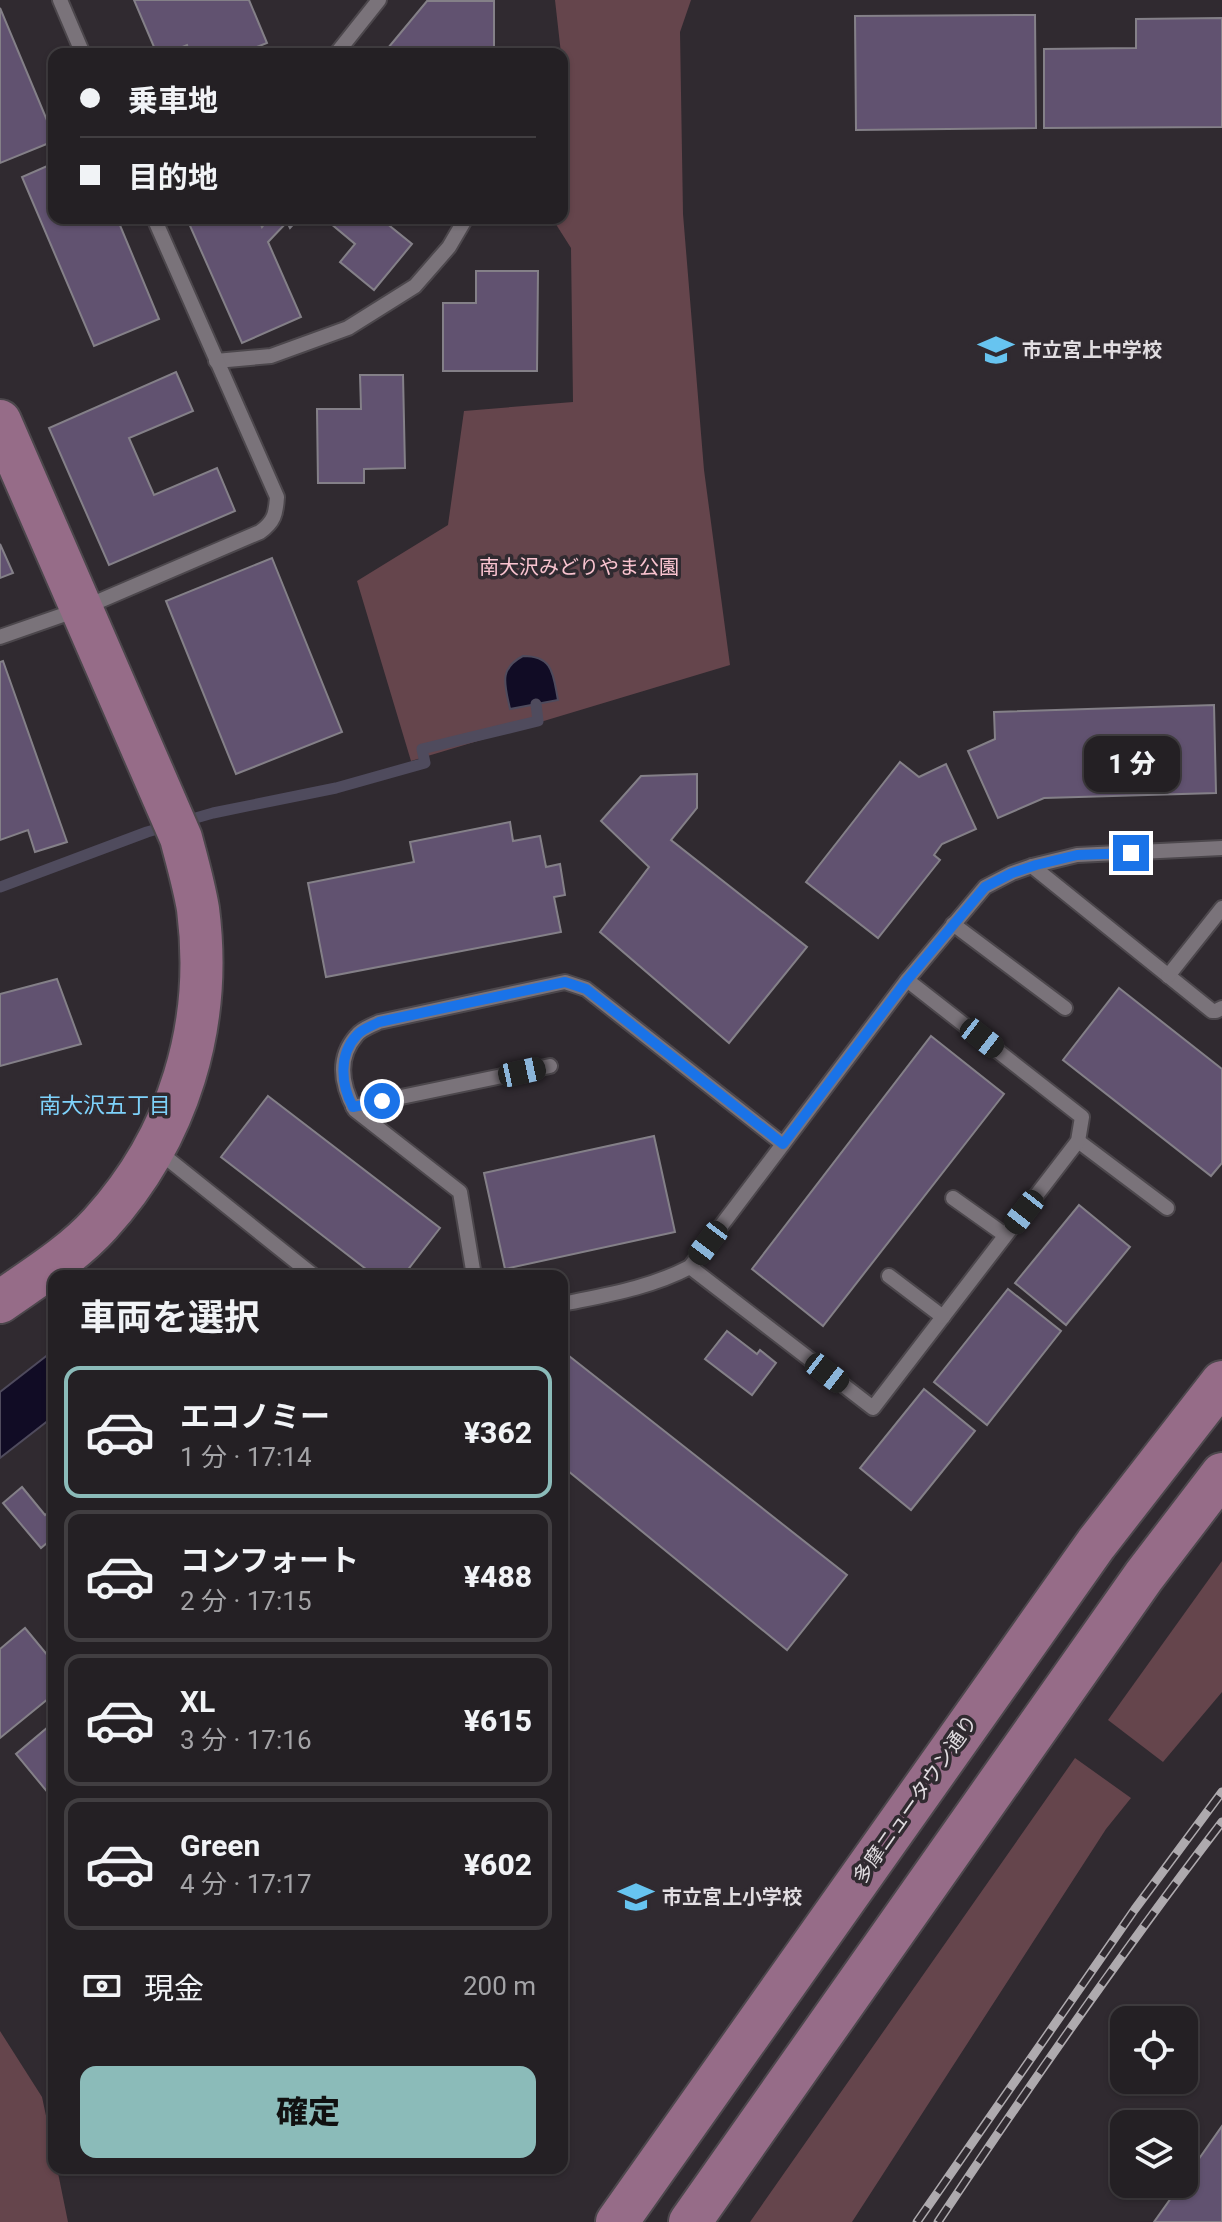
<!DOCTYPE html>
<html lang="ja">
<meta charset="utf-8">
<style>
body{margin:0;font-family:Roboto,"Noto Sans JP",sans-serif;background:#2c282c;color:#f1f3f6;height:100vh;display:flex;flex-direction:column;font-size:30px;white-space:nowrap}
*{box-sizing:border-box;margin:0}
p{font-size:26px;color:#a3a3a6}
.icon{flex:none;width:44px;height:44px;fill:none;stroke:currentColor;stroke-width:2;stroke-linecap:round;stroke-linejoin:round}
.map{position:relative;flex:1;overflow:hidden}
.drawer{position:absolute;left:48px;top:1270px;width:520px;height:904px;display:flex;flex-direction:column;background:#242024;border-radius:16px;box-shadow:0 2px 6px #0004,0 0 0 2px #413e41}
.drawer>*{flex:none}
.guide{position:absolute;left:48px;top:48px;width:520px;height:176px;border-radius:16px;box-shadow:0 2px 6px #0004,0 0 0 2px #413e41;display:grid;align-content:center;height:176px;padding:0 32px;background:#242024}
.controls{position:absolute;left:1110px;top:2006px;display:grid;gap:16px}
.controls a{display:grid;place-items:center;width:88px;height:88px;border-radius:16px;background:#242024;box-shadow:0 2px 6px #0004,0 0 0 2px #413e41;font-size:40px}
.end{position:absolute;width:36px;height:36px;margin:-18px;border:10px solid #1a73e8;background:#fff;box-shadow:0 0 0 4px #fff}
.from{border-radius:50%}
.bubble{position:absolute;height:56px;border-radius:16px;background:#242024;box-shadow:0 2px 6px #0004,0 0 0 2px #413e41;font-size:26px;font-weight:800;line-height:56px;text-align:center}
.car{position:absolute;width:24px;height:48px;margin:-24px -12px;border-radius:10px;box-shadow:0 0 6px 2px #0007;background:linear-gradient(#222 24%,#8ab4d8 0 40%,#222 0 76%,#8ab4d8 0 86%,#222 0)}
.guide b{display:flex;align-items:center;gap:28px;height:76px;font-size:30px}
.guide b+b{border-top:2px solid #413e41}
.guide i{width:20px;height:20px;background:#f1f3f6}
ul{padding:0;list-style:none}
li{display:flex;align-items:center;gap:24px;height:132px;margin:0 16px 12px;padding:0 16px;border:4px solid #413e41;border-radius:16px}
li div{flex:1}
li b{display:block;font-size:30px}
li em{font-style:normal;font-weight:800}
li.active{border-color:#8bbbb9}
li>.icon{width:72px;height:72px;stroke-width:1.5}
h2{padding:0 32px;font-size:36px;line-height:96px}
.pay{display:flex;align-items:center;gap:20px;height:88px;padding:0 32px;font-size:30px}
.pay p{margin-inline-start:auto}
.button{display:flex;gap:16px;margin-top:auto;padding:16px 32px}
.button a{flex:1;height:92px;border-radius:16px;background:#8bbbb9;color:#111;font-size:32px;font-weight:800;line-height:92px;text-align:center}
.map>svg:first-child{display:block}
.green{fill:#65454c}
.water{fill:#110c25;stroke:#4f4b5d;stroke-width:2}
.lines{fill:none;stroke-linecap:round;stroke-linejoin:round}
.stream{stroke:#4f4b5d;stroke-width:11}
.building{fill:#615270;stroke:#848088;stroke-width:2}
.lane-casing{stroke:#4c474c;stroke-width:18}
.secondary-casing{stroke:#4c474c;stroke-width:46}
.lane{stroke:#7a737a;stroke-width:14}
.secondary{stroke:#966c88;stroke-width:42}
.rail-casing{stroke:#aeaaae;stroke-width:9}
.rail{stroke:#302a30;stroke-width:6;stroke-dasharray:18;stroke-linecap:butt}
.route{stroke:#1a73e8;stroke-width:10}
.labels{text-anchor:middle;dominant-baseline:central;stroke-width:7;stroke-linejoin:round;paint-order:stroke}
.poi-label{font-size:20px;font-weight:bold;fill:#e1dde1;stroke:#302a30;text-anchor:start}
.park-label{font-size:20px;fill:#fac4d0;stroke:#302a30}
.street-label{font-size:20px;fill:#e1dde1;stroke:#302a30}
.neighbourhood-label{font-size:22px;fill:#7ed2fb;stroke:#302a30}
</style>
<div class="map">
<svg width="1222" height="2222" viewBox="0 0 1222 2222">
<rect width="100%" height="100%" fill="#302a30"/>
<g class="green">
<path d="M 555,0 L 691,0 L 680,32 L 683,214 L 704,470 L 730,665 L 411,761 L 357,581 L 448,525 L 464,411 L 573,402 L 571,248 L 552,218 L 562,218 L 562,98 L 565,89 Z"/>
<path d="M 1222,1561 L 1222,1692 L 1163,1762 L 1108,1720 Z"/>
<path d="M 1075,1758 L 1131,1798 L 1106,1829 L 852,2222 L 750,2222 Z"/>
<path d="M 0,2031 L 42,2097 L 54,2153 L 54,2168 L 57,2168 L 68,2222 L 0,2222 Z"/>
</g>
<g class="water">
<path d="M 523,656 C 554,656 553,675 558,700 L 510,709 C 505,685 498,669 523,656 Z"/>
<path d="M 54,1350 L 54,1416 L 0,1458 L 0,1392 Z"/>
</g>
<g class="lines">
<path class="stream" d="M 0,887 L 147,832 L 213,813 L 336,788 L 425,763 L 422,749 L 538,721 L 536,704"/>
</g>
<g class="building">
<path d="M 134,0 L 249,0 L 267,43 L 239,54 L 190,54 L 187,45 L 165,54 L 157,54 Z"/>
<path d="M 427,1 L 494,1 L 494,54 L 387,54 L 388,48 Z"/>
<path d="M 0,8 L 54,137 L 54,141 L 0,163 Z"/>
<path d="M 1035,15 L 1036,128 L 856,130 L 855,16 Z"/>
<path d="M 1222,18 L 1222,127 L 1044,128 L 1044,49 L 1136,48 L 1136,19 Z"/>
<path d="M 54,163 L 54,218 L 117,218 L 159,319 L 94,346 L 22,177 Z"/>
<path d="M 189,218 L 258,218 L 262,227 L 269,218 L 299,218 L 290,228 L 287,222 L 268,242 L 301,317 L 242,343 L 187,219 Z"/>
<path d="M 324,218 L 380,218 L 412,244 L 374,290 L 340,262 L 355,244 Z"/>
<path d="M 476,271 L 538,271 L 537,371 L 443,371 L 443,303 L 476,303 Z"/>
<path d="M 176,372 L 193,411 L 129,438 L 154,495 L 217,468 L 235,511 L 109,565 L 49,428 Z"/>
<path d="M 360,375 L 403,375 L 405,468 L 364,469 L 364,483 L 318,483 L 317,409 L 361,409 Z"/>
<path d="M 0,544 L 13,573 L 0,578 Z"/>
<path d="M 272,558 L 342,732 L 236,774 L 166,601 Z"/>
<path d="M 3,661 L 67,842 L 35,852 L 28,830 L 0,840 L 0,662 Z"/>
<path d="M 1214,705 L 1216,793 L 1044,798 L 998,818 L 968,751 L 995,739 L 994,712 Z"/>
<path d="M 900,762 L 919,777 L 946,764 L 976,829 L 942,844 L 934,855 L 940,860 L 878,938 L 806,882 Z"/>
<path d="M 697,774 L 697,808 L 671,840 L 807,947 L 729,1043 L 600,932 L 649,867 L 601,821 L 641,776 Z"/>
<path d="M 510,822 L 513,841 L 540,836 L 546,867 L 560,864 L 565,895 L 554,897 L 561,932 L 326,977 L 308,883 L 414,862 L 410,842 Z"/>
<path d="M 57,979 L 81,1044 L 0,1066 L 0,994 Z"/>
<path d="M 1119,988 L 1222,1069 L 1222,1163 L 1211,1176 L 1063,1060 Z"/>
<path d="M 931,1036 L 1004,1094 L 823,1326 L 752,1269 Z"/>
<path d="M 268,1096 L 440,1228 L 403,1276 L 375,1276 L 221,1157 Z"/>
<path d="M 654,1136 L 675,1232 L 505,1269 L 484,1173 Z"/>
<path d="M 1079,1205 L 1130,1247 L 1066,1325 L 1015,1283 Z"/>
<path d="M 1008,1289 L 1061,1331 L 987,1425 L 934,1382 Z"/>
<path d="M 727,1331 L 757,1354 L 760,1350 L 776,1363 L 752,1395 L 705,1359 Z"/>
<path d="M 564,1352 L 847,1575 L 787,1650 L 562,1466 L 562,1355 Z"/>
<path d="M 924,1389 L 975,1431 L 911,1510 L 860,1468 Z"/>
<path d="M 22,1487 L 45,1515 L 54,1508 L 54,1537 L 41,1548 L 3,1503 Z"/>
<path d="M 25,1628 L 54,1663 L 54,1694 L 0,1738 L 0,1649 Z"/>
<path d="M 54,1722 L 54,1800 L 16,1754 Z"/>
<path d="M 1222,2126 L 1222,2222 L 1154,2222 L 1181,2184 L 1184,2184 L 1184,2180 Z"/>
</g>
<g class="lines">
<g class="lane-casing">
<g id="lane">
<path d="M 60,0 L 83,54"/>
<path d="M 336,54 L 379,0"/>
<path d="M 216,361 L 271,356 L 348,328 L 415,286 L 449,247 L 466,218"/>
<path d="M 0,637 L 83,608 L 260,532 C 274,522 276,514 277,497 L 154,218"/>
<path d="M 1032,866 L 1212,1011 L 1216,1011 L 1222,1008"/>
<path d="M 953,924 L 1065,1008"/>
<path d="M 1168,976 L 1222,908"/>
<path d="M 353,1107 L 550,1066"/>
<path d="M 1078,1141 L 1167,1208"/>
<path d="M 158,1151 L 314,1276"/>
<path d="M 953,1198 L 1005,1235"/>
<path d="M 690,1267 L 873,1408 L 1078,1141 L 1082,1117 L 907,980"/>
<path d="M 474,1276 L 460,1192 L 355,1110 C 342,1086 336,1059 356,1036 C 361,1029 371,1026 379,1022 L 565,982 L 586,989 L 783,1144"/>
<path d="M 889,1276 L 943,1317"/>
<path d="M 562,1304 C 605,1295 650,1288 690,1267 L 907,980 L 985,887 L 1012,873 L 1032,866 L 1077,855 L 1222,848"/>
</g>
</g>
<g class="secondary-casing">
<g id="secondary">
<path d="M 0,421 L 181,838 C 187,861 194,885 198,909 C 213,1025 179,1137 100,1224 C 72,1255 34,1278 0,1302"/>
<path d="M 617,2222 L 1096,1544 L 1222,1382"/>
<path d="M 690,2222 L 1144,1576 L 1222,1474"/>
</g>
</g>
<use href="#lane" class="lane"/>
<use href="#secondary" class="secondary"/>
<g class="rail-casing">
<g id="rail">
<path d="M 917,2222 L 1135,1909 L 1222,1792"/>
<path d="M 938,2222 C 1029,2086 1122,1952 1222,1822"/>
</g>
</g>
<use href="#rail" class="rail"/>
</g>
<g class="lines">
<path class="route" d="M 382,1101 L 353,1107 C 341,1085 338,1055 357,1035 C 362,1029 372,1026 379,1022 L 565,982 L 586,989 L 783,1144 L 907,980 L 985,887 L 1012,873 L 1036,865 L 1077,855 L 1131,853"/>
</g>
<defs>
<g id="school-bare" transform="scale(2.76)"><path d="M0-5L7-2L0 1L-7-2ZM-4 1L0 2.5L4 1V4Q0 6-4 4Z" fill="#67c4f0" stroke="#302a30" stroke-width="2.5" paint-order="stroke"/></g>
</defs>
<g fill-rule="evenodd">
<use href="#school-bare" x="996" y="350"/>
<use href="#school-bare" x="636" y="1897"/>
</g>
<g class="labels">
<g class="poi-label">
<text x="1022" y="350">市立宮上中学校</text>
<text x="662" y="1897">市立宮上小学校</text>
</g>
<g class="park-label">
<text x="579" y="567">南大沢みどりやま公園</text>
</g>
<g class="street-label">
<text transform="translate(915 1799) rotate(-55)">多摩ニュータウン通り</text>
</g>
<g class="neighbourhood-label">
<text x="105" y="1105">南大沢五丁目</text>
</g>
</g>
</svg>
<div class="controls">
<a><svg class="icon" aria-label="locate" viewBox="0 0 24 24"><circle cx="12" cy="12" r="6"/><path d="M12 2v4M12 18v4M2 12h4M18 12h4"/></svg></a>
<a><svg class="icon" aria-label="layers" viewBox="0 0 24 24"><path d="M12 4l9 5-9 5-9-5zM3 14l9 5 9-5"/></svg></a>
</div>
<i class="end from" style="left:382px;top:1101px"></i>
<i class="end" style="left:1131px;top:853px"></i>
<div class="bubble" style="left:1084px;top:736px;width:96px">1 分</div>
<i class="car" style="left:982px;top:1038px;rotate:128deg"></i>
<i class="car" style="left:522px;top:1072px;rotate:78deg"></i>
<i class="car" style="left:1024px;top:1212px;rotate:218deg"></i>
<i class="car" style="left:708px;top:1243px;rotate:217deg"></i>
<i class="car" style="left:827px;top:1373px;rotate:128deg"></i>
<div class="guide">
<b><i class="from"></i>乗車地</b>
<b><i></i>目的地</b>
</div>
<section class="drawer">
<h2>車両を選択</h2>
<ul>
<li class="active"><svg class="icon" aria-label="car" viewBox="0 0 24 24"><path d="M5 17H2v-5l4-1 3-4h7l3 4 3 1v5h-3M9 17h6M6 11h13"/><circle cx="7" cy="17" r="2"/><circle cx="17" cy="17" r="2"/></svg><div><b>エコノミー</b><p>1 分 · 17:14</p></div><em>¥362</em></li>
<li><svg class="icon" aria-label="car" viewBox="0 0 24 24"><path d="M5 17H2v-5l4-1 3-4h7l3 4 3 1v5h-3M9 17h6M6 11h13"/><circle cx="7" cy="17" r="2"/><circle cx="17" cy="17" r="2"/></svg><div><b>コンフォート</b><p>2 分 · 17:15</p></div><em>¥488</em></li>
<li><svg class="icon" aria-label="car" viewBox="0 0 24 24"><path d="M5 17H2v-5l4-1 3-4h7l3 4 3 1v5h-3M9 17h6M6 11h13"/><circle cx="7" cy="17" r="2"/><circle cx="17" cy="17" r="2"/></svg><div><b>XL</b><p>3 分 · 17:16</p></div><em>¥615</em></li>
<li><svg class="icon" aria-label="car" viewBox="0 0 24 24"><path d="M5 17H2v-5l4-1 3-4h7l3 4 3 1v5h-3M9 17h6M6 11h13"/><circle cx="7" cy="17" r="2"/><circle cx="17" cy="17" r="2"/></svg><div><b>Green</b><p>4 分 · 17:17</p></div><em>¥602</em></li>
</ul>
<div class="pay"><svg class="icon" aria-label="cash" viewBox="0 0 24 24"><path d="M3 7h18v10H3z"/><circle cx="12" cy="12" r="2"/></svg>現金<p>200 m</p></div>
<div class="button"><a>確定</a></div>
</section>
</div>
